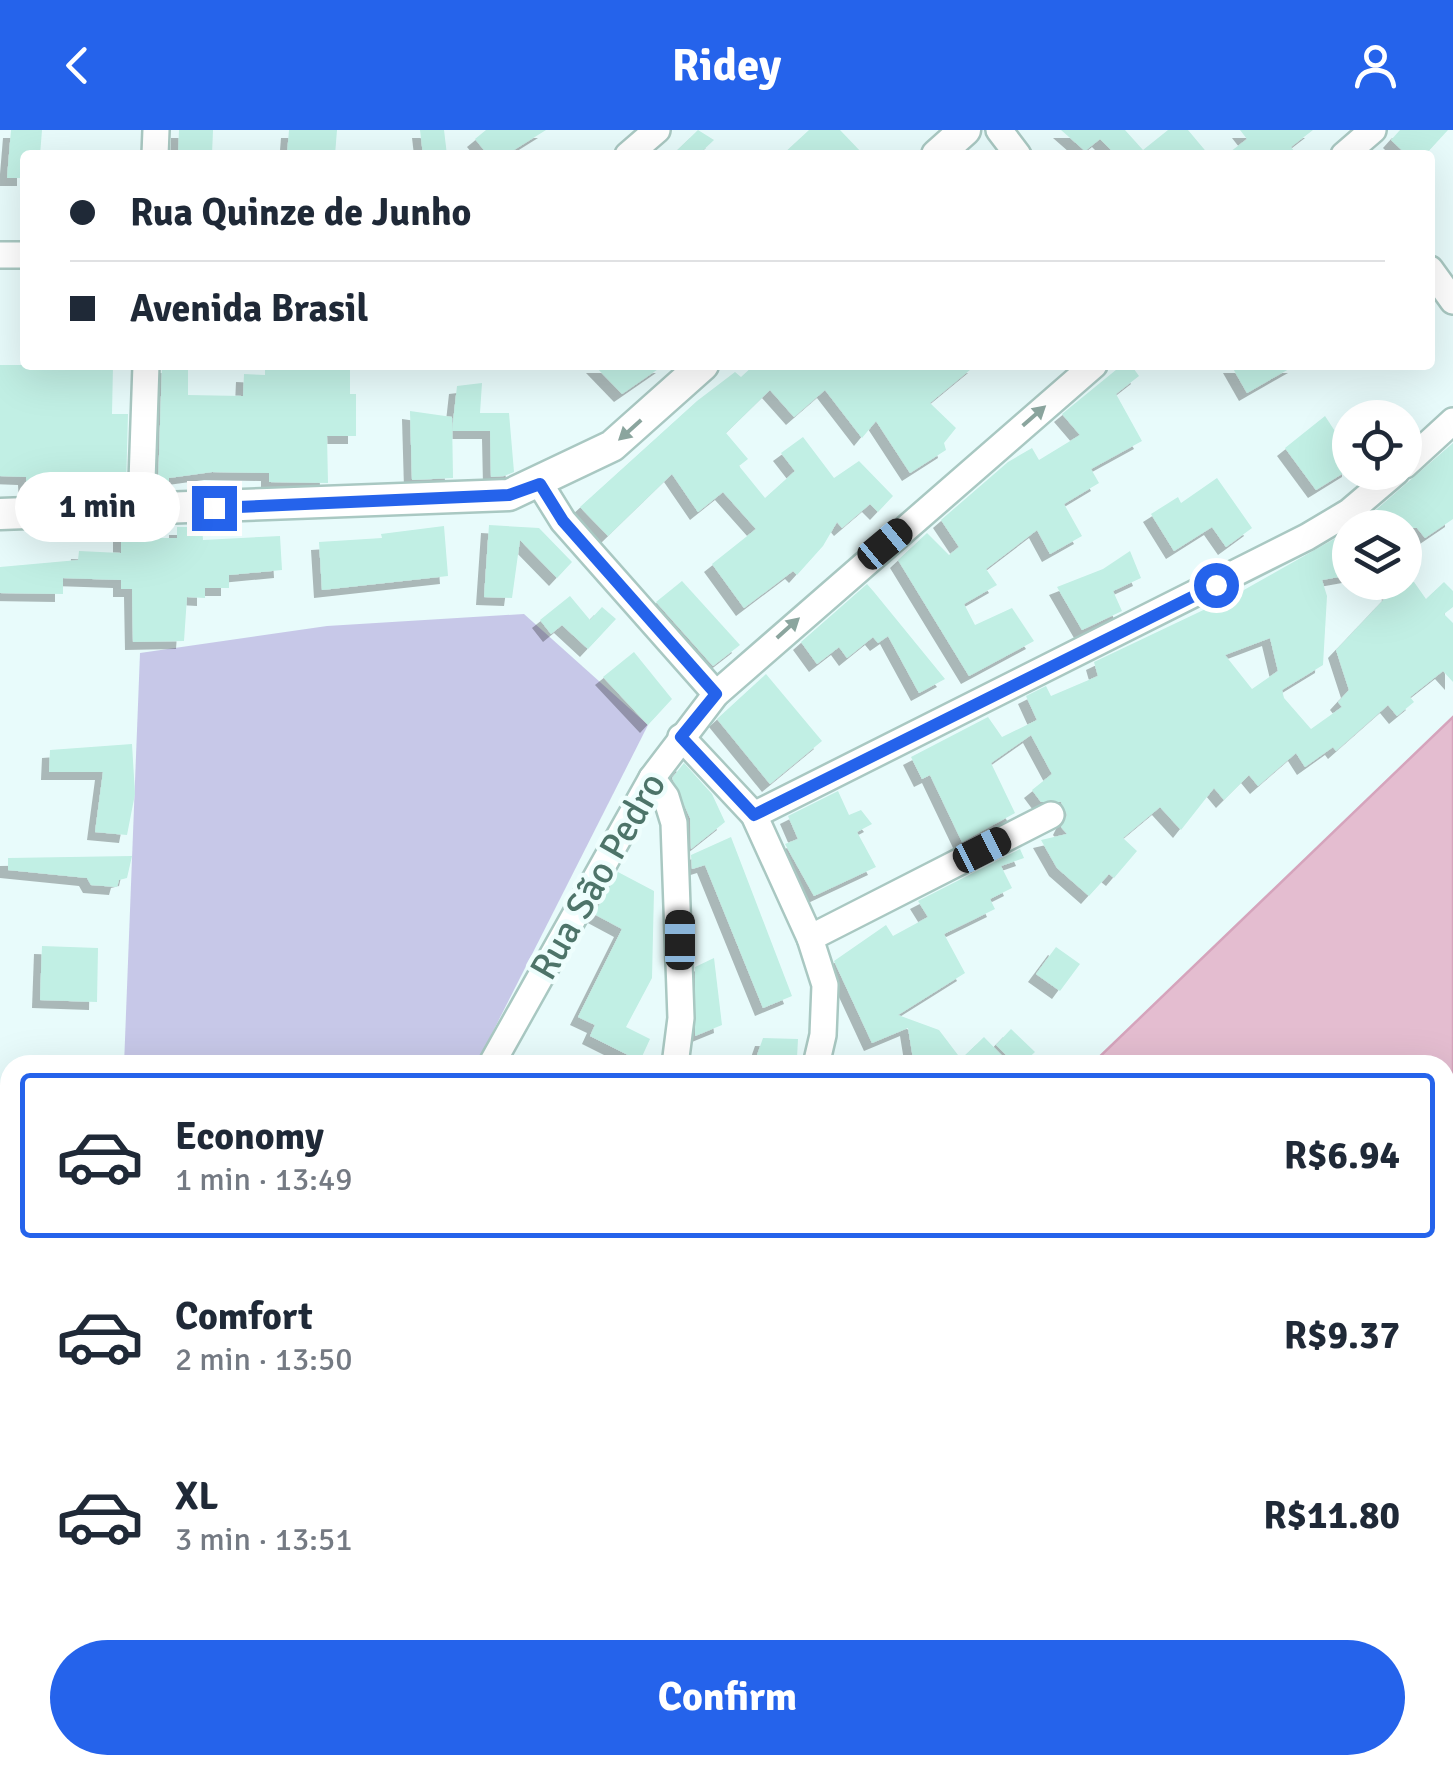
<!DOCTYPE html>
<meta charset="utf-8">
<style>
body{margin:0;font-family:Signika,sans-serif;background:#f2f2f3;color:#1f2937;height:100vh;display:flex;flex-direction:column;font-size:38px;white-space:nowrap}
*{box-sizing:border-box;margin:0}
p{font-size:32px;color:#747a83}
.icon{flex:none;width:55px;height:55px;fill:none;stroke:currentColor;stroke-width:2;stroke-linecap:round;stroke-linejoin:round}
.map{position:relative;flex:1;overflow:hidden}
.panel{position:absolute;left:0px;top:925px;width:1455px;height:720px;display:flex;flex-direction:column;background:#fff;border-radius:30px 30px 0 0;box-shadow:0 10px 40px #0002}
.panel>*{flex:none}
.top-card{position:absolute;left:20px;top:20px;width:1415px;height:220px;border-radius:10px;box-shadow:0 10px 40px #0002;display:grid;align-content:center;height:220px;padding:0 50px;background:#fff}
.controls{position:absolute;left:1332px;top:270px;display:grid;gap:20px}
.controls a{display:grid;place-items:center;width:90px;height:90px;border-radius:50%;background:#fff;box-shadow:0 10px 40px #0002;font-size:50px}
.end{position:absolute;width:45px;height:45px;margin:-22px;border:12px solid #2563eb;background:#fff;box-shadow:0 0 0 5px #fff}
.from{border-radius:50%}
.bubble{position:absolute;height:70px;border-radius:35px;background:#fff;box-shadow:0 10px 40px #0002;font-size:32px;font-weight:800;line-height:70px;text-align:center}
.car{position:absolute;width:30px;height:60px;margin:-30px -15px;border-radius:12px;box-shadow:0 0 8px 2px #0007;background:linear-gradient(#222 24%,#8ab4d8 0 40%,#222 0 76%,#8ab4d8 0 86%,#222 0)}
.top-card b{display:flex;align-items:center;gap:35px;height:95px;font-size:38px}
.top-card b+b{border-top:2px solid #e0e1e3}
.top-card i{width:25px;height:25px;background:#1f2937}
ul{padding:18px 0 0;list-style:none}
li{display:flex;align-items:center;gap:30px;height:165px;margin:0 20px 15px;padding:0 30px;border:5px solid transparent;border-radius:10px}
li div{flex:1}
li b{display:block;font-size:38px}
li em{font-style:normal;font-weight:800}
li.on{border-color:#2563eb}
li>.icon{width:90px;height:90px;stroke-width:1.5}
.primary-button{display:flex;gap:20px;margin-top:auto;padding:20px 50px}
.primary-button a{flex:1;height:115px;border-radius:60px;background:#2563eb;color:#fff;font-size:40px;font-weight:800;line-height:115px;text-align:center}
header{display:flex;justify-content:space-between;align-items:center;height:130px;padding:0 50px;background:#2563eb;color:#fff;font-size:45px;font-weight:800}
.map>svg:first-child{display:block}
.green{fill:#c7c8e8}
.sand{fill:#c5f1f8}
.water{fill:#e4bdd0;stroke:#d5a4bc;stroke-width:2.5}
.building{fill:#c1efe4;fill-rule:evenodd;filter:url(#shadow)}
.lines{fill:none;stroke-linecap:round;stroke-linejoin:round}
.minor-casing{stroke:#a9c8c2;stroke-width:30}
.tertiary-casing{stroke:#a9c8c2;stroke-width:35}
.minor{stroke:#fff;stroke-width:25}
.tertiary{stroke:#fff;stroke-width:30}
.oneway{fill:#8ba59e}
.route{stroke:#2563eb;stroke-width:12}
.labels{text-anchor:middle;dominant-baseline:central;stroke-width:9;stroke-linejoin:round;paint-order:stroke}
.street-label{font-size:38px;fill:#4d7469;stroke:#eefefd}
</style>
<header><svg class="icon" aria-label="back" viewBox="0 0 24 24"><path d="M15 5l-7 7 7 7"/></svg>Ridey<svg class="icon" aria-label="person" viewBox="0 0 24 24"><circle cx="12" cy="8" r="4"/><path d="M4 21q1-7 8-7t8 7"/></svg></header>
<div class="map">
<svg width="1453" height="1645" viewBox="0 0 1453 1645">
<defs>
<filter id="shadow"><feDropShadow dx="-8" dy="8" stdDeviation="0" flood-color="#0004"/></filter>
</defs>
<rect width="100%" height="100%" fill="#e8fbfb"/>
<g class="green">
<path d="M 524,484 L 648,595 L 476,935 L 124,935 L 140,523 L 327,496 Z"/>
<path d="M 97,1635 L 146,1635 L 146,1645 L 0,1645 L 0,1641 Z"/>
</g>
<path class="sand" d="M 154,1635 L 547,1635 L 543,1645 L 153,1645 Z"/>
<path class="water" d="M 1453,587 L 1453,1645 L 550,1645 L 555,1635 L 1445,1635 L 1445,935 L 1091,935 Z"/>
<g class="building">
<path d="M 11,0 L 42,0 L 40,25 L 25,25 L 25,48 L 7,48 Z"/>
<path d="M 179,0 L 213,0 L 212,25 L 178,25 Z"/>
<path d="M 289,0 L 337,0 L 335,25 L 287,25 Z"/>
<path d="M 420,0 L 444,0 L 447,25 L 423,25 Z"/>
<path d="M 486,0 L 546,0 L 506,25 L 488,25 L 475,9 Z"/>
<path d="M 698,0 L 714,10 L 698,25 L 672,25 Z"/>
<path d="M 809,0 L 840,0 L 864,25 L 782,25 Z"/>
<path d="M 1061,0 L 1125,0 L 1143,20 L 1168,0 L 1188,0 L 1209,25 L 1116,25 L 1100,9 L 1085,21 Z"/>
<path d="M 1240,0 L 1313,0 L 1291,17 L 1297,25 L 1226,25 L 1247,9 Z"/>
<path d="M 1400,0 L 1448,0 L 1425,25 L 1407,25 L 1391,10 Z"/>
<path d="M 0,235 L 113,235 L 112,284 L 128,284 L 126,357 L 27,364 L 26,347 L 0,346 Z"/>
<path d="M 162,235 L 188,235 L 188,265 L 243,266 L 244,244 L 265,245 L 265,239 L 350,238 L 350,264 L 356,264 L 356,306 L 327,306 L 328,353 L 269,352 L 269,343 L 212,342 L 169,348 L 169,355 L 158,355 Z"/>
<path d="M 594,235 L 664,235 L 622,264 Z"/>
<path d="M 754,235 L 976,235 L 930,273 L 956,298 L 944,313 L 946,320 L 910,343 L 876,291 L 862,308 L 825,260 L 794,287 L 770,260 L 726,303 L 748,329 L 739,336 L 765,368 L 795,341 L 781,323 L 803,307 L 834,348 L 859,331 L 893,366 L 878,382 L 870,374 L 842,398 L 837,392 L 823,416 L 797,445 L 793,441 L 744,478 L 712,434 L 756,399 L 723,362 L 698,382 L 672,344 L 608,406 L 580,377 L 697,271 L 735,242 L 741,247 Z"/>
<path d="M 1122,235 L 1131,235 L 1139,246 L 1116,264 L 1142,311 L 1091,339 L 1099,353 L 1064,374 L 1082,406 L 1050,424 L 1037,400 L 986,439 L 997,455 L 964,474 L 975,495 L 1012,478 L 1034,511 L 969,546 L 898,430 L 927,403 L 949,425 L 959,417 L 941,390 L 1008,332 L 1032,318 L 1039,330 L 1080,305 L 1062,284 Z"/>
<path d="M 1231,235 L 1296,235 L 1247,263 Z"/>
<path d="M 482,253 L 480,283 L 509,283 L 514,342 L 504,346 L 491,347 L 490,301 L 452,301 L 457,256 Z"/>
<path d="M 410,281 L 452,287 L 453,348 L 412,350 Z"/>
<path d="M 1325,286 L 1350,324 L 1350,339 L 1316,360 L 1285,318 Z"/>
<path d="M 1453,313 L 1453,389 L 1425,408 L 1417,398 L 1355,398 Z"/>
<path d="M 1217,348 L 1252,398 L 1226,417 L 1212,397 L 1174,421 L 1151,384 L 1178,367 L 1181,373 Z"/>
<path d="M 489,395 L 539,398 L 572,432 L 557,448 L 520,410 L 512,468 L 484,467 Z"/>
<path d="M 444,396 L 448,446 L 322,460 L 319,412 L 382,408 L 381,404 Z"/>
<path d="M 177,397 L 202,397 L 203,410 L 280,406 L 282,440 L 229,445 L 229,458 L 205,458 L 205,468 L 187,467 L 184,511 L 133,512 L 132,459 L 121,459 L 121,450 L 63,448 L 63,464 L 0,463 L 0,437 L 78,430 L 79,421 L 121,423 L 121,401 L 142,402 L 142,408 L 177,408 Z"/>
<path d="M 1350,400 L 1350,445 L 1322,450 L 1327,466 L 1323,535 L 1282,560 L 1284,568 L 1311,599 L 1342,577 L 1338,572 L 1349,560 L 1336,520 L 1390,463 L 1386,452 L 1414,452 L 1426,469 L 1444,452 L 1453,461 L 1453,477 L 1444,484 L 1453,493 L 1453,552 L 1443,541 L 1410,567 L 1414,572 L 1397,586 L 1388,575 L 1336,621 L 1333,617 L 1305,637 L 1296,623 L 1258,656 L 1249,645 L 1224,670 L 1214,658 L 1181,700 L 1160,677 L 1123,708 L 1137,721 L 1114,748 L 1109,744 L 1089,766 L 1057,738 L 1041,710 L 1067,704 L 1061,697 L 1067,685 L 1061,672 L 1041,672 L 1032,660 L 1052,644 L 1031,605 L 991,633 L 1015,683 L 962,712 L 930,645 L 922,649 L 911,627 L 988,587 L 1002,607 L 1037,590 L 1026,566 L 1046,556 L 1051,566 L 1098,546 L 1094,532 L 1235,465 ZM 1270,508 L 1278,541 L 1252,559 L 1225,525 Z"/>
<path d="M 1130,421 L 1141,448 L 1113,461 L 1122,481 L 1082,500 L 1057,457 L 1103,439 Z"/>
<path d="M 682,451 L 740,515 L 713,536 L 656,472 Z"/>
<path d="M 867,454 L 874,462 L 945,549 L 919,563 L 888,506 L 878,513 L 873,507 L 847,528 L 839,517 L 817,534 L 801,512 Z"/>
<path d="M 570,466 L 590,490 L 602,477 L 616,489 L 588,519 L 562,495 L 551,504 L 540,490 Z"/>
<path d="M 634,522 L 672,569 L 648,595 L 603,547 Z"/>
<path d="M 766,544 L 822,611 L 770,654 L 717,589 Z"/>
<path d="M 132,614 L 135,664 L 127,705 L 95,702 L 103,642 L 49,642 L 50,620 Z"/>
<path d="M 684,633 L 712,664 L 725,692 L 691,719 L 690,688 L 672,648 Z"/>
<path d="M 838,661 L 849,685 L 861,680 L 872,694 L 857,702 L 876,737 L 814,766 L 785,714 L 798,709 L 788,686 Z"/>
<path d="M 731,707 L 792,866 L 763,878 L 705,735 L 692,739 L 691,725 Z"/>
<path d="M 1020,719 L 1024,728 L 1001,736 L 1012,758 L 990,769 L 995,779 L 944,804 L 965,843 L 898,885 L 939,900 L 961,929 L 984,907 L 1011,935 L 914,935 L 908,898 L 872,913 L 834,831 L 886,795 L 893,806 L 928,787 L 918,771 Z"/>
<path d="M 132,726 L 127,748 L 119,750 L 117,757 L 91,755 L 87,748 L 8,740 L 8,728 Z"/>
<path d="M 618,742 L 654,761 L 652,848 L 626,897 L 650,909 L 640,931 L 590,906 L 595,895 L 578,887 L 622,799 L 594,784 Z"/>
<path d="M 42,816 L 98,818 L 97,872 L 40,870 Z"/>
<path d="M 1056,817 L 1080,834 L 1060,861 L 1036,844 Z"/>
<path d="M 714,828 L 722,895 L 695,906 L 695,837 Z"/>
<path d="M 1011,899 L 1035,922 L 1021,935 L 1016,935 L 996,915 Z"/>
<path d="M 763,908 L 798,909 L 797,928 L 756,928 Z"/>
</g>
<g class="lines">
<g class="minor-casing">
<g id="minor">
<path d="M 999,0 L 1018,25"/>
<path d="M 155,25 L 156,0"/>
<path d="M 628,25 L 657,0"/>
<path d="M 1344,25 L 1373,0"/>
<path d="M 0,125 L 25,125"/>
<path d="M 1430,139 L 1453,171"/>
<path d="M 1405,335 L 1453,291"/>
<path d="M 540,354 L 563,391 L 716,564"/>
<path d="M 141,380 L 146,235"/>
<path d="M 681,607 L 754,685 L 810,808 L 825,855 L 823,905 L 816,935"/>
<path d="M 652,648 L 666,667 L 674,693 L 681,888 L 675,935"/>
<path d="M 754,685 L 1307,407 L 1349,382 L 1396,342"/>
<path d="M 810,808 L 1051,685"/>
<path d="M 491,935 L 652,648 L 716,564 L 1094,235"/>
<path d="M 0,969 L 10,968"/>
<path d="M 0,1213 L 10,1209"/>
<path d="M 0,1459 L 10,1456"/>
<path d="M 0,1612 L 10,1609"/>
</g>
</g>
<g class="tertiary-casing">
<g id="tertiary">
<path d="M 937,25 L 965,0"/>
<path d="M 0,384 L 509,365 L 612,316 L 703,235"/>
</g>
</g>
<use href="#minor" class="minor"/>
<use href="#tertiary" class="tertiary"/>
</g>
<defs><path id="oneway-solid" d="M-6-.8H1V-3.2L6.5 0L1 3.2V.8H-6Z" transform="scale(2.5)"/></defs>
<g class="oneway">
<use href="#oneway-solid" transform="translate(1034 286) rotate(-41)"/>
<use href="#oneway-solid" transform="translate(630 300) rotate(138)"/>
<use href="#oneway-solid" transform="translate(788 498) rotate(-42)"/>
</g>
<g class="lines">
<path class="route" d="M 214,378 L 509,365 L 540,354 L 563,391 L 716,564 L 681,607 L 754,685 L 1216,455"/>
</g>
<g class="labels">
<g class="street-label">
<text transform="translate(598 746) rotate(-60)">Rua São Pedro</text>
</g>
</g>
</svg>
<div class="controls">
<a><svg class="icon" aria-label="locate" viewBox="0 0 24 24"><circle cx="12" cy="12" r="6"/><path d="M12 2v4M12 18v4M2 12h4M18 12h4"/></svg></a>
<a><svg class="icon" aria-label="layers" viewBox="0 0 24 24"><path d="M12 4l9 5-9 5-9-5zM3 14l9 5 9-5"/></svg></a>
</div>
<i class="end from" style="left:1216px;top:455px"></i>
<i class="end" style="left:214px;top:378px"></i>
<div class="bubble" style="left:15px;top:342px;width:165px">1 min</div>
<i class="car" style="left:885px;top:414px;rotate:50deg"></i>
<i class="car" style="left:982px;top:720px;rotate:63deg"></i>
<i class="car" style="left:680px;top:810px;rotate:0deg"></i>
<div class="top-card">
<b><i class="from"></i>Rua Quinze de Junho</b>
<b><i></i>Avenida Brasil</b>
</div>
<section class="panel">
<ul>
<li class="on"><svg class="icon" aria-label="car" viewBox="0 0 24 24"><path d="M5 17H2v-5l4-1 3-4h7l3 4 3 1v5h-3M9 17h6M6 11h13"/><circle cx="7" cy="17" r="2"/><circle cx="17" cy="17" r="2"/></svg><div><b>Economy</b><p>1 min · 13:49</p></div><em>R$6.94</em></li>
<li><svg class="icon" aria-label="car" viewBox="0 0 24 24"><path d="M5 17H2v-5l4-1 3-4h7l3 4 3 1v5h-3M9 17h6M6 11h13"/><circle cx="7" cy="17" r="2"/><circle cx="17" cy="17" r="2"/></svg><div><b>Comfort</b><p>2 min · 13:50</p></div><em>R$9.37</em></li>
<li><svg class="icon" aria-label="car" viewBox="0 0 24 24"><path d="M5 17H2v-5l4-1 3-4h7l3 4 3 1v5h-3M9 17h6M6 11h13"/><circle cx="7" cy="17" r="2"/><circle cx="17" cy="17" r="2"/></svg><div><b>XL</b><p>3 min · 13:51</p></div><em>R$11.80</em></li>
</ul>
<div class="primary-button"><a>Confirm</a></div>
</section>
</div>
